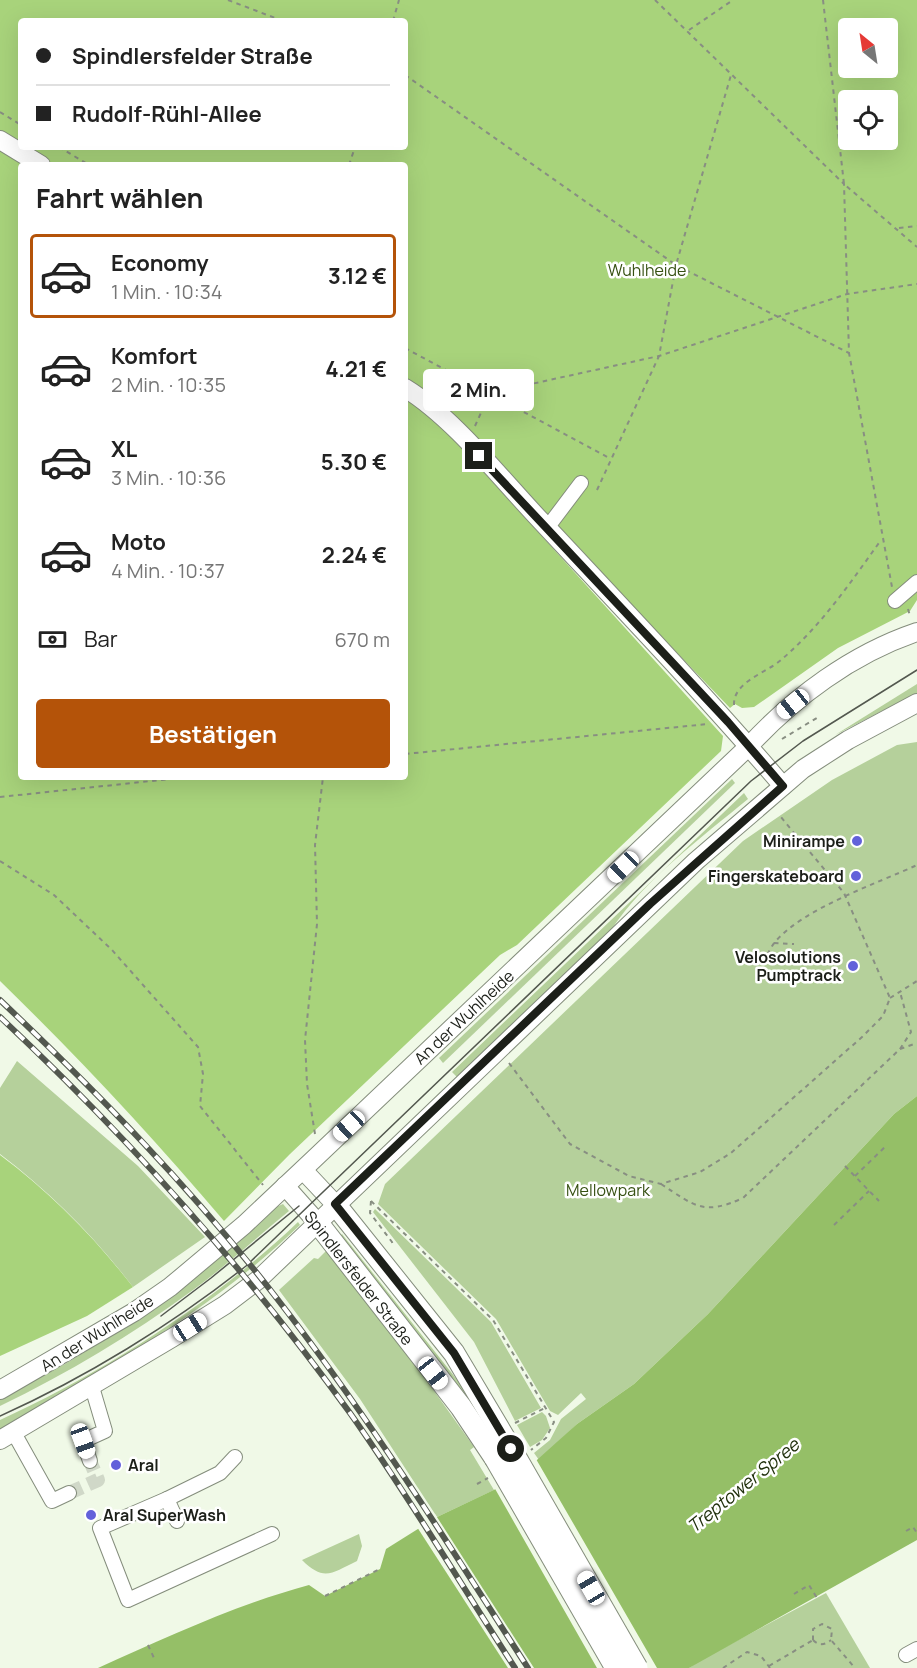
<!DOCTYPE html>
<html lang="de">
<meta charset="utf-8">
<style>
body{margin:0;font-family:Manrope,sans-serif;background:#f6f6f6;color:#222;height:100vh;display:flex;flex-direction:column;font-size:22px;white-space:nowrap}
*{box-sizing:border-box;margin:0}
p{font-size:20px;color:#767676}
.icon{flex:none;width:33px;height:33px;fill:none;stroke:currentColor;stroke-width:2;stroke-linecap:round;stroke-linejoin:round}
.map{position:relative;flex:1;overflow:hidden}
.side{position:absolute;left:18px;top:162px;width:390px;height:618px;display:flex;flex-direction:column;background:#fff;border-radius:6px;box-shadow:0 6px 24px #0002}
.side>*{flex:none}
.hud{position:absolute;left:18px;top:18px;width:390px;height:132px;border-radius:6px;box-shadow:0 6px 24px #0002;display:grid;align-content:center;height:132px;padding:0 18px;background:#fff}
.needle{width:39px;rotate:330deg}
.fabs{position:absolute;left:838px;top:18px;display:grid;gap:12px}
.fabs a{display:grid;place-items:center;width:60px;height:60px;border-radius:6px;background:#fff;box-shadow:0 6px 24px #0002;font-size:30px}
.end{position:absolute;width:27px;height:27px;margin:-14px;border:8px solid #1c1f19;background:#fff;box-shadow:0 0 0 3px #fff}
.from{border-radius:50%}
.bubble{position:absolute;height:42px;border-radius:6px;background:#fff;box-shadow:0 6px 24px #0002;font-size:20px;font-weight:700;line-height:42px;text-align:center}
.car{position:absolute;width:18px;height:36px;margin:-18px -9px;border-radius:8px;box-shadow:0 0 4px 2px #0007;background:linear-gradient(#fff 24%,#345 0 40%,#fff 0 76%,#345 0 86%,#fff 0)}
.hud b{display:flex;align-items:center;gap:21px;height:57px;font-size:22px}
.hud b+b{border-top:2px solid #e0e0e0}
.hud i{width:15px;height:15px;background:#222}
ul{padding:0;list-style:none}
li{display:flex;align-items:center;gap:18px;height:84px;margin:0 12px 9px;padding:0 6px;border:3px solid transparent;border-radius:6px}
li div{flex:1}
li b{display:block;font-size:22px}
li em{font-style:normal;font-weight:700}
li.selected{border-color:#b45309}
li>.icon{width:54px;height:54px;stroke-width:1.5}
h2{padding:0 18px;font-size:27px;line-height:72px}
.pay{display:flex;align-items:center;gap:15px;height:66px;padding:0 18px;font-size:22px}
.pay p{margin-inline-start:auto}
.action{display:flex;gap:12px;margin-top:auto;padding:12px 18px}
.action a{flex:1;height:69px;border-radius:6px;background:#b45309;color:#fff;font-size:24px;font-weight:700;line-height:69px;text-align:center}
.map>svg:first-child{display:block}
.green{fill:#b5d09b}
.forest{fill:#a8d37b;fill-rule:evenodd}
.water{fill:#95bf67}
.pier{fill:#f0f9e7}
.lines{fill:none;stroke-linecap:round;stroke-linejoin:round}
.minor-tunnel{stroke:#d0d8c8;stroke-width:14;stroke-dasharray:14 7;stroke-linecap:butt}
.minor-casing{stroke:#848d7c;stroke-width:16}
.major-casing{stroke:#848d7c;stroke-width:20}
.highway-casing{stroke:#848d7c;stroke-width:23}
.path{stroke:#888e82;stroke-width:2;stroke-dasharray:4.5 4.5;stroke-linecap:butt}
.minor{stroke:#fff;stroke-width:14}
.major{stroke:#fff;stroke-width:18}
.highway{stroke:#fff;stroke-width:21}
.tram{stroke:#53584f;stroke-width:1.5}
.rail-casing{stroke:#53584f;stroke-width:6}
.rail{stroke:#fff;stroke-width:4;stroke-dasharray:11;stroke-linecap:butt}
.highway-bridge-casing{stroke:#848d7c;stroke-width:23;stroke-linecap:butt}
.highway-bridge{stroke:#fff;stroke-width:21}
.route{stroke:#1c1f19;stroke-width:8}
.poi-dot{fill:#6361da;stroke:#fff;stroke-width:2}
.labels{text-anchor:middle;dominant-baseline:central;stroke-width:5;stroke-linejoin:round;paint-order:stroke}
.park-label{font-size:16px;fill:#375113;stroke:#fff}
.poi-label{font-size:16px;font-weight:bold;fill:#1c1f19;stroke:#fff;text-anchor:end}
.street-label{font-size:16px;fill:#1c1f19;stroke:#fff}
.water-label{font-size:18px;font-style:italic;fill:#20300c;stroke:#fff}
</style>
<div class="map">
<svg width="917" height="1668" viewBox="0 0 917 1668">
<rect width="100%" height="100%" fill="#f0f9e7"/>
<g class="green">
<path d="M 917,684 L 917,693 L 835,735 Z"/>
<path d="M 917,742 L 917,1096 L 894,1114 L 708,1314 L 634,1384 L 577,1424 L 539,1460 L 534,1453 L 550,1440 L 561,1419 L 586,1399 L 581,1393 L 558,1415 L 550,1411 L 496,1319 L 378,1204 L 385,1184 L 743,841 L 832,780 L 897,745 Z"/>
<path d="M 732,779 L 735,783 L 443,1063 L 439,1058 Z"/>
<path d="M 744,793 L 748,799 C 701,838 646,878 611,930 L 457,1077 L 452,1072 Z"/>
<path d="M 17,1061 L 138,1166 L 205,1237 L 133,1287 C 95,1237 50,1192 0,1154 L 0,1088 Z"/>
<path d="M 283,1204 L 289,1211 C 257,1237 226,1266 193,1290 C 132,1335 68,1373 0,1406 L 0,1397 L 65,1364 L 138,1319 L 274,1208 Z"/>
<path d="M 375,1209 L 491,1322 L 541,1408 L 515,1421 L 474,1342 L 373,1212 Z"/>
<path d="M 298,1222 L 300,1225 C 212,1310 105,1369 0,1432 L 0,1420 C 103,1373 217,1300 298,1222 Z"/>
<path d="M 342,1234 L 458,1381 L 503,1449 L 338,1238 Z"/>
<path d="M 326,1251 L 335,1257 L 385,1322 L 474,1447 L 470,1450 L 494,1490 L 437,1517 L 360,1399 L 279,1290 L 314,1258 L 318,1259 Z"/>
<path d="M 542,1412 L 546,1416 L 550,1428 L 542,1440 L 530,1447 L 517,1425 Z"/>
<path d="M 359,1534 L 362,1546 L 357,1561 C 332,1573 324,1582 302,1560 Z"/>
<path d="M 826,1593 L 870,1668 L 689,1668 L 699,1661 Z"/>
</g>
<g class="forest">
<path d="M 0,0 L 917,0 L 917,600 L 910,611 L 838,648 L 754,707 L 742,708 L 735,704 L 730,708 L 556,527 L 405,380 L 405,165 L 54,165 L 24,147 L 405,147 L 405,21 L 21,21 L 21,145 L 0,132 ZM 849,28 L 888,28 L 888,68 L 849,68 ZM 849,100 L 888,100 L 888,140 L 849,140 Z"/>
<path d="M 0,150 L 25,165 L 21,165 L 21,777 L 405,777 L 405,397 L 451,436 L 723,736 L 721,751 L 517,945 L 500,955 L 290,1154 L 224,1221 C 153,1137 79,1058 0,981 Z"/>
<path d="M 0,1155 C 50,1192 95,1238 133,1287 L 87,1316 L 0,1356 Z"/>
</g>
<path class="water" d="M 917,1096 L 917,1540 L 689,1668 L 98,1668 C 168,1637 235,1605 309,1585 L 325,1596 L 380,1569 L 386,1549 L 437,1517 L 519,1478 L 528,1468 L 577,1424 L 634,1384 L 708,1314 L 894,1114 Z"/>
<g class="pier">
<path d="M 536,1459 L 657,1668 L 597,1668 L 494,1487 L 518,1476 Z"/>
<path d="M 435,1514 L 534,1668 L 508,1668 L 417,1527 Z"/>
</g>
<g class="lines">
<path class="minor-tunnel" d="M 69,1493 L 98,1480 L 90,1461"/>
<g class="minor-casing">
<g id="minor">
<path d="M 547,528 L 581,483"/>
<path d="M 895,601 L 917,582"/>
<path d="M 14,1433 L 52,1501 L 69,1493"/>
<path d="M 90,1461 L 83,1441 L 105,1431 L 92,1387"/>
<path d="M 167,1499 L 100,1528 L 128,1600 L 272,1534"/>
<path d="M 177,1521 L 167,1499 L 220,1473 L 235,1457"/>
<path d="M 906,1655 L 917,1649"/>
</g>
</g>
<g class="major-casing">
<g id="major">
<path d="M 0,140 L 41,165"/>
<path d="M 405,388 C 454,418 501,479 541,521 C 623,609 705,695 783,786"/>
<path d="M 303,1170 L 335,1204"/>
<path d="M 285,1186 L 317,1222"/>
<path d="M 0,1390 L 134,1312 L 170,1287 L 244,1225 L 314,1159 L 748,747 C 794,697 852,654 917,632"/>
<path d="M 0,1440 L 172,1338 L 225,1305 L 258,1280 L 696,861 L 803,769 L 848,740 L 917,703"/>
</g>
</g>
<g class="highway-casing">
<g id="highway">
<path d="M 335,1204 L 454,1353 L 511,1449"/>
<path d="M 317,1222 L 461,1407 L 495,1458"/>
</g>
</g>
<g class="path">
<path d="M 228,0 L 283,21"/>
<path d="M 655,0 L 844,184 L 849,353 L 892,587"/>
<path d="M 823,0 L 844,184 L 917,247"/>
<path d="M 393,21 L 399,0"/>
<path d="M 689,30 L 733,0"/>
<path d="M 405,75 L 676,265 L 849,353"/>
<path d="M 0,112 L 21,125"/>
<path d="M 59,147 L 89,165"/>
<path d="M 349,165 L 355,147"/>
<path d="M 899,228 L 917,226"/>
<path d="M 405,348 L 611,459"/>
<path d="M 490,393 L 659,356 L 847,294 L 917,284"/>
<path d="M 475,426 L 490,393"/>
<path d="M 597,490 L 659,356 L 676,265 L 731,75"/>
<path d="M 908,609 L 910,616"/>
<path d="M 734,705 C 733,682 766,673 781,660 C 821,626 851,582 881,540"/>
<path d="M 782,739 L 820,716"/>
<path d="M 405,754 L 708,724"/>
<path d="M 0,797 L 189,777"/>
<path d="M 0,861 L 54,895 L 112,950 L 198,1047 L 203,1074 L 200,1106 L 263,1185"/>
<path d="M 774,943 L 794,944"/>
<path d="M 756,979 C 762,968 767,952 775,942 C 804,908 876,884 917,865"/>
<path d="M 890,998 L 917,981"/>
<path d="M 900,1049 L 917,1043"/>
<path d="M 509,1063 L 570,1144 L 629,1176 L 661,1184 L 700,1172 L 731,1153 L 862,1037 L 883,1016 L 890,998 L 844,893 L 780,816"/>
<path d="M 315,1134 L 307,1084 L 305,1040 L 317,924 L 315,845 L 323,777"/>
<path d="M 845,1166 L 879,1201"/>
<path d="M 855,1176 L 887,1145"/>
<path d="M 661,1184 C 695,1206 703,1216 743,1198 L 900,1049 L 911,1032 L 900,992"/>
<path d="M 371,1201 L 493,1320 L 554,1422 L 546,1438 L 531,1450"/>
<path d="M 371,1201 L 370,1213 L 392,1242 L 393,1247"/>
<path d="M 834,1225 L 869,1191"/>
<path d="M 515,1423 L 545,1408"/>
<path d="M 477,1484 L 488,1478"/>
<path d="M 906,1531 L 913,1527 L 917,1533"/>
<path d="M 794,1594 L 809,1585 L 817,1598"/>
<path d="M 325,1596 L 380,1569"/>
<path d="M 813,1640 L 813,1629 L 822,1624 L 832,1629 L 831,1640 L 855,1668"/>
<path d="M 813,1640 C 819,1646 825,1645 831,1640"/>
<path d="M 148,1645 L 154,1658"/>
<path d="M 769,1666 L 813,1640"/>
<path d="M 723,1668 L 747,1652 L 761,1656 L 770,1668"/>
</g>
<use href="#minor" class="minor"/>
<use href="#major" class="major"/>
<use href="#highway" class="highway"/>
<g class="tram">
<path d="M 161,1316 L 211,1278 L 299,1206"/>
<path d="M 0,1416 C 85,1378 173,1324 246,1266 L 751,781 L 803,741 L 917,670"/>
</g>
<g class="rail-casing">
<g id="rail">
<path d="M 0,1000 C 98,1093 192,1189 275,1296 C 367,1414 447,1542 528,1668"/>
<path d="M 0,1017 C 129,1138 246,1269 350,1413 C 408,1495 460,1583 515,1668"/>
</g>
</g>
<use href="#rail" class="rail"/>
<g class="highway-bridge-casing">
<g id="highway-bridge">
<path d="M 511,1449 L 637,1668"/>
<path d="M 495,1458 L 616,1668"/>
</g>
</g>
<use href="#highway-bridge" class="highway-bridge"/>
</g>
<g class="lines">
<path class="route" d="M 479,456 L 728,722 L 783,786 L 650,904 L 335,1204 L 454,1353 L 511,1449"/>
</g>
<g class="poi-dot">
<circle cx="857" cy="841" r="6"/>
<circle cx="856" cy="876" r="6"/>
<circle cx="853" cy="966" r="6"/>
<circle cx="116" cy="1465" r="6"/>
<circle cx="91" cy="1515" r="6"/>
</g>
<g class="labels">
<g class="park-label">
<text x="647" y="270">Wuhlheide</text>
<text x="608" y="1190">Mellowpark</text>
</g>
<g class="poi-label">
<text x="845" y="841">Minirampe</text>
<text x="844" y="876">Fingerskateboard</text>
<text x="841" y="957">Velosolutions<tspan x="841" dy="18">Pumptrack</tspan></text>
<text x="128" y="1465" text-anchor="start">Aral</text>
<text x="103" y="1515" text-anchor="start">Aral SuperWash</text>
</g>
<g class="street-label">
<text transform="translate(464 1017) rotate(-43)">An der Wuhlheide</text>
<text transform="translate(359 1278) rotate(52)">Spindlersfelder Straße</text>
<text transform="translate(97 1333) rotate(-32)">An der Wuhlheide</text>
</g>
<g class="water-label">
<text transform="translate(743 1485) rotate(-39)">Treptower Spree</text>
</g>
</g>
</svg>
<div class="fabs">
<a><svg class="needle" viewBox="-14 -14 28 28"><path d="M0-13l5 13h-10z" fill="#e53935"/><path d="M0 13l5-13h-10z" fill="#767676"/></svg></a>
<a><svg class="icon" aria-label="locate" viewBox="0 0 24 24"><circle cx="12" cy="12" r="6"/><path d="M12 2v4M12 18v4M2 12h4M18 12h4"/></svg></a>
</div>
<i class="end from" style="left:511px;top:1449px"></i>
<i class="end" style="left:479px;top:456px"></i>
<div class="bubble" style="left:423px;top:369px;width:111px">2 Min.</div>
<i class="car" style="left:793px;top:704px;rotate:231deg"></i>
<i class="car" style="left:623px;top:867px;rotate:226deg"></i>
<i class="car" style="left:349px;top:1126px;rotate:227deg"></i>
<i class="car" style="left:190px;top:1327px;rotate:58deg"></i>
<i class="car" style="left:433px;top:1373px;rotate:142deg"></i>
<i class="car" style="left:83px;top:1441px;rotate:160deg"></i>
<i class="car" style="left:591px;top:1588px;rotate:330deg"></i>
<div class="hud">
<b><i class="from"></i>Spindlersfelder Straße</b>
<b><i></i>Rudolf-Rühl-Allee</b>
</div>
<section class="side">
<h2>Fahrt wählen</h2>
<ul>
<li class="selected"><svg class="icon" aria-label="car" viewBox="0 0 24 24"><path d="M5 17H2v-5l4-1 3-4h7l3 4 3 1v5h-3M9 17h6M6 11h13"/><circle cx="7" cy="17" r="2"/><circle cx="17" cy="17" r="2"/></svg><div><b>Economy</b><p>1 Min. · 10:34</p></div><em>3.12 €</em></li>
<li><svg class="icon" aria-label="car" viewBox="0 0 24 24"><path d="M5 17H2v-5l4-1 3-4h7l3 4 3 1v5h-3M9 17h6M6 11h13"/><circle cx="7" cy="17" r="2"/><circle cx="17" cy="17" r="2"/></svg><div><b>Komfort</b><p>2 Min. · 10:35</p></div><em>4.21 €</em></li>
<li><svg class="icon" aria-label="car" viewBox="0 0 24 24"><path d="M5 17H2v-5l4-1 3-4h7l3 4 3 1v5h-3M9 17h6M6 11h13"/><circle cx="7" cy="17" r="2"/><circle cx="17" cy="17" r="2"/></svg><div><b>XL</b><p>3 Min. · 10:36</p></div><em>5.30 €</em></li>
<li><svg class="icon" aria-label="car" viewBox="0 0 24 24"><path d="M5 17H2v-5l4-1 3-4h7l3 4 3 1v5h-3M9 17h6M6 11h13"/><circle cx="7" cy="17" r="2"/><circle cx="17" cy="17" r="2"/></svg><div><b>Moto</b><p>4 Min. · 10:37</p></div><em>2.24 €</em></li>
</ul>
<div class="pay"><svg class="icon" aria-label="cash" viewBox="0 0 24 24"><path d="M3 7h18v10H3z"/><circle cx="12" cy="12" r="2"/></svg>Bar<p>670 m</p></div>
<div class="action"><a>Bestätigen</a></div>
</section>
</div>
